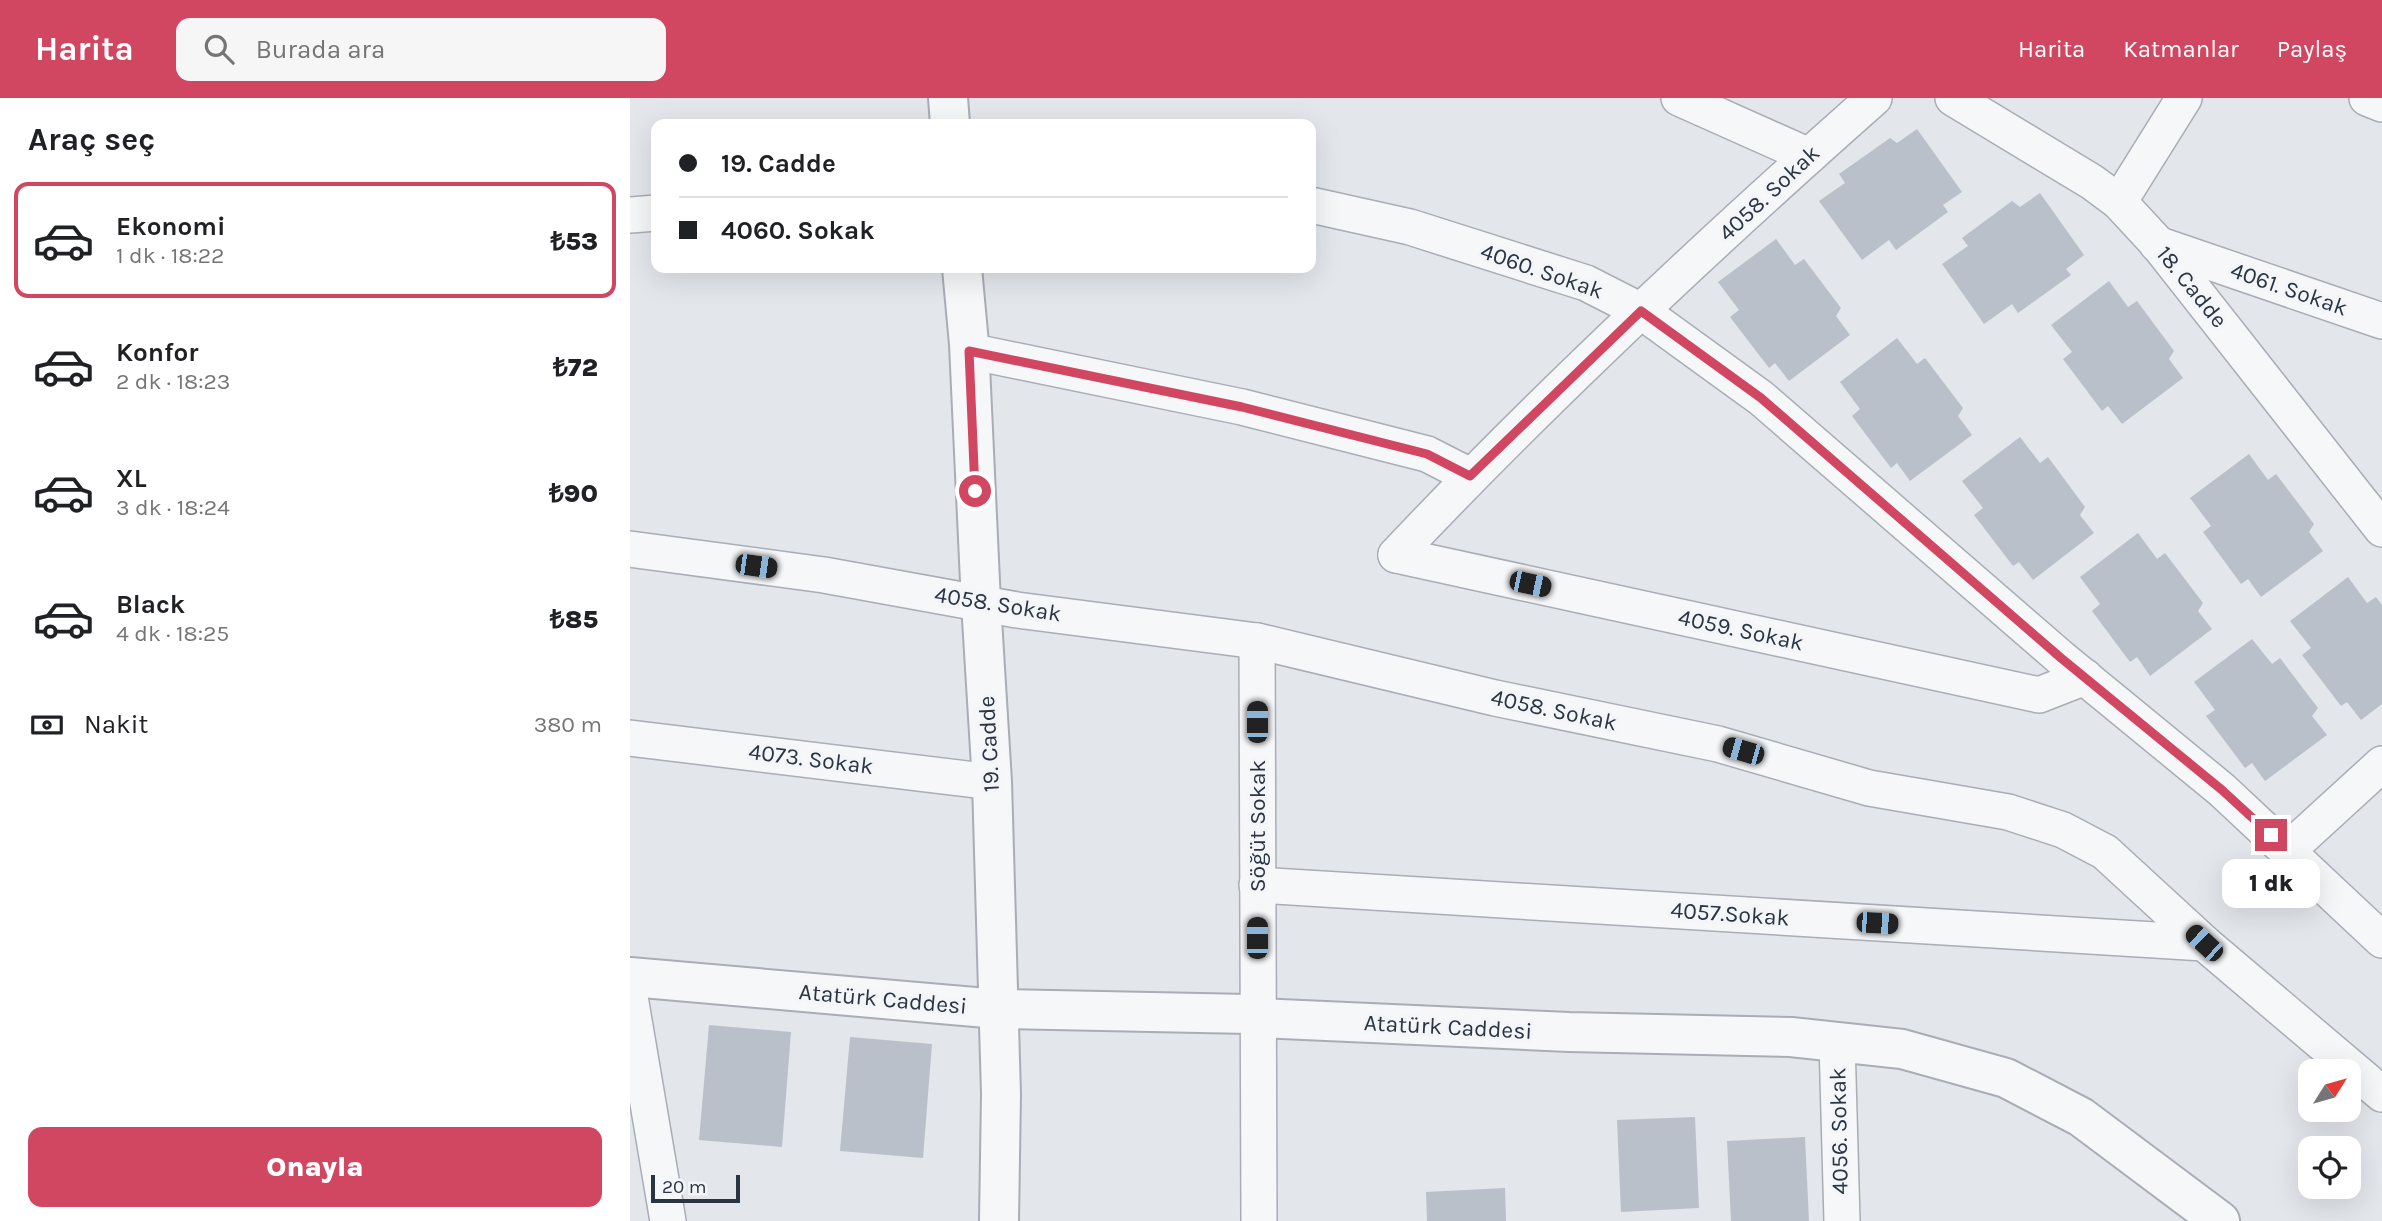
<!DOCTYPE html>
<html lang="tr">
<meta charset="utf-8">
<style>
body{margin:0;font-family:Karla,sans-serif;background:#f6f6f6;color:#202124;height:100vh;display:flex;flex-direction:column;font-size:26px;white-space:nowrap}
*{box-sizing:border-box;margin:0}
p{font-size:23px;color:#757577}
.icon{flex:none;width:38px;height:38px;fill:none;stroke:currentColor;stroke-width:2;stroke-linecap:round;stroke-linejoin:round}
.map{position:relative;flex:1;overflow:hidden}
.details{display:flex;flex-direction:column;background:#fff;width:630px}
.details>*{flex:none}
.banner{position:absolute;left:21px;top:21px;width:665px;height:154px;border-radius:14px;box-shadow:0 7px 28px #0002;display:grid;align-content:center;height:154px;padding:0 28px;background:#fff}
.needle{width:46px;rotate:53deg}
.controls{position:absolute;left:1668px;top:961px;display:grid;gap:14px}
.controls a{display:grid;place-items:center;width:63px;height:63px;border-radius:14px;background:#fff;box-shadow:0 7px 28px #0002;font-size:35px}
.scale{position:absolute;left:21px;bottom:18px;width:89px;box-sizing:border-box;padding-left:7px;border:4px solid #2a3544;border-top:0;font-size:19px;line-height:24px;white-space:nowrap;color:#2a3544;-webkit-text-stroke:5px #f3f5f8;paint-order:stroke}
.end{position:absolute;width:32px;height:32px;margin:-16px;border:9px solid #d14761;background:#fff;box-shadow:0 0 0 4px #fff}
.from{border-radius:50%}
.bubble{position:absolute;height:49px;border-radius:14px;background:#fff;box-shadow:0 7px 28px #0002;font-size:23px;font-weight:800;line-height:49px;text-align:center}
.car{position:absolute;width:21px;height:42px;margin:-21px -10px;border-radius:9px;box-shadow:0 0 5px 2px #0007;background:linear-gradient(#222 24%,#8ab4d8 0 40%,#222 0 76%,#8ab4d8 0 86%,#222 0)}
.banner b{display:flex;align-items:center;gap:24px;height:66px;font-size:26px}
.banner b+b{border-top:2px solid #e0e0e0}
.banner i{width:18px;height:18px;background:#202124}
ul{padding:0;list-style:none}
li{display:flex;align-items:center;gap:21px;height:116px;margin:0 14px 10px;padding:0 14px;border:4px solid transparent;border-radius:14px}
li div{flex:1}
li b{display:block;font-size:26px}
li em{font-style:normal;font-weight:800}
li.selected{border-color:#d14761}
li>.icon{width:63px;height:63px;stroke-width:1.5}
h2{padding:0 28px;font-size:32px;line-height:84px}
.pay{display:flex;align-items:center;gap:18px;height:77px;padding:0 28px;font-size:26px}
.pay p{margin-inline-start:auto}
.button{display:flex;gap:14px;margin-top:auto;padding:14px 28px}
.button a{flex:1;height:80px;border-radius:14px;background:#d14761;color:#fff;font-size:28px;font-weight:800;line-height:80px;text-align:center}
header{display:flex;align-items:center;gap:42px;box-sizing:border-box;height:98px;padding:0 35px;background:#d14761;color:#fff}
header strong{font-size:33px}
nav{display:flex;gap:38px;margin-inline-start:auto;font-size:24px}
.search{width:490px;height:63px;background:#f6f6f6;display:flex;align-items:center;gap:18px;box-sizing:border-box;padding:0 24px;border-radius:14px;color:#757577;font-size:26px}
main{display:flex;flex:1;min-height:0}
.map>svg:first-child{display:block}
.building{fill:#bac0c9}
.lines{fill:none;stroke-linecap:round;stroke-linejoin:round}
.minor-casing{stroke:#a8adb6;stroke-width:38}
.tertiary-casing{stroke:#a8adb6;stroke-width:42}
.minor{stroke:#f6f7f9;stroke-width:35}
.tertiary{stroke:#f6f7f9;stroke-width:38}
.route{stroke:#d14761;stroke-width:9}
.labels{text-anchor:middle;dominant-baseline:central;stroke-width:7;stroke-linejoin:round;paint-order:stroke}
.street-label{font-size:23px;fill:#2a3544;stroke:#f3f5f8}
</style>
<header>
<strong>Harita</strong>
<div class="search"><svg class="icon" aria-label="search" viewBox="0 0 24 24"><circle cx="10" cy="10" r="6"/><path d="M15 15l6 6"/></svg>Burada ara</div>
<nav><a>Harita</a><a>Katmanlar</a><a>Paylaş</a></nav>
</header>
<main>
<section class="details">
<h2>Araç seç</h2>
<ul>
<li class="selected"><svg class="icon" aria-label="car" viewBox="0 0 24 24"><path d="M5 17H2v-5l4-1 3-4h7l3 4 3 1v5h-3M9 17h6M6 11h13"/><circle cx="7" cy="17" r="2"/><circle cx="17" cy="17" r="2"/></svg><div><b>Ekonomi</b><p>1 dk · 18:22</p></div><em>₺53</em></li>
<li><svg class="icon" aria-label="car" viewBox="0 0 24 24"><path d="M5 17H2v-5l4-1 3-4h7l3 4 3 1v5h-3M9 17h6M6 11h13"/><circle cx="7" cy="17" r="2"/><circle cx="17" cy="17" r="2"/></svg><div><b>Konfor</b><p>2 dk · 18:23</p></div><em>₺72</em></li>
<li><svg class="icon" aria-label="car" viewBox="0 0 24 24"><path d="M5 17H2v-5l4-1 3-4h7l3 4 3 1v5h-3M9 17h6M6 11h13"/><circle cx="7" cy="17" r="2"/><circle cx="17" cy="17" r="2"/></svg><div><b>XL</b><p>3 dk · 18:24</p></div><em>₺90</em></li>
<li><svg class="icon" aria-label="car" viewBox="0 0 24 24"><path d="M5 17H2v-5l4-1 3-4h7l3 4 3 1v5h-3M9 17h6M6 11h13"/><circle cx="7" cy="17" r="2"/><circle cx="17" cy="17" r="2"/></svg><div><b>Black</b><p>4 dk · 18:25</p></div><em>₺85</em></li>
</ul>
<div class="pay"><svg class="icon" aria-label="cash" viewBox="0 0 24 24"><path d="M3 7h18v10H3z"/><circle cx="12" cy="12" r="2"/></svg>Nakit<p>380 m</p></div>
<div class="button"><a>Onayla</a></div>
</section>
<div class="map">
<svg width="1752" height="1123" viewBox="0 0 1752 1123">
<rect width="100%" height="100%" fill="#e3e6eb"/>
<g class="building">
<path d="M 1287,31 L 1332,94 L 1313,107 L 1318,114 L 1266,152 L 1259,142 L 1232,162 L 1189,103 L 1215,85 L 1209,76 L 1260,40 L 1267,45 Z"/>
<path d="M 1410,95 L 1454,157 L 1436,171 L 1441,177 L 1388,215 L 1382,206 L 1354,226 L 1312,166 L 1338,148 L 1332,140 L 1382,103 L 1390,109 Z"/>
<path d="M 1146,141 L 1165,167 L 1174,161 L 1211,210 L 1206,218 L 1220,237 L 1159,283 L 1145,265 L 1139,270 L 1100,219 L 1109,212 L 1088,184 Z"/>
<path d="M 1479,183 L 1498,209 L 1507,203 L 1544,253 L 1539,261 L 1553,280 L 1492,326 L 1478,308 L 1472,313 L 1433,261 L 1442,254 L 1421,227 Z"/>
<path d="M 1267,240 L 1287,266 L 1295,260 L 1333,310 L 1328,318 L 1342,337 L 1280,383 L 1267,365 L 1261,370 L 1222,318 L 1230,311 L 1210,284 Z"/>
<path d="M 1390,339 L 1410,365 L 1418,359 L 1455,409 L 1450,417 L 1464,435 L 1403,482 L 1389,464 L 1383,468 L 1344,417 L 1353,410 L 1332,383 Z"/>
<path d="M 1619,356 L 1638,382 L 1646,376 L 1684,426 L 1679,434 L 1693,453 L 1631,499 L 1618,481 L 1611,486 L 1573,434 L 1581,428 L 1560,400 Z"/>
<path d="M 1508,435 L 1527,461 L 1535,455 L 1573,505 L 1568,513 L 1582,531 L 1520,578 L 1507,559 L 1500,564 L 1462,513 L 1470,506 L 1450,479 Z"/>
<path d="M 1718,479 L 1737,505 L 1746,499 L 1752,507 L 1752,606 L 1731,622 L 1717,604 L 1711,608 L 1672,557 L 1681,550 L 1660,523 Z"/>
<path d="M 1622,541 L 1642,566 L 1650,560 L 1688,610 L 1682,618 L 1697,637 L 1635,683 L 1622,665 L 1615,670 L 1576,618 L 1585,612 L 1564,584 Z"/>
<path d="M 79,927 L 161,934 L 152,1049 L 69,1042 Z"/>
<path d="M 220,939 L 302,946 L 293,1060 L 210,1053 Z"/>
<path d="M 1065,1019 L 1069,1110 L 991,1114 L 987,1022 Z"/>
<path d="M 1175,1039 L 1179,1123 L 1101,1123 L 1097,1043 Z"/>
<path d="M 875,1090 L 876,1123 L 797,1123 L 796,1094 Z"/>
</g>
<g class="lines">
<g class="minor-casing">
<g id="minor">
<path d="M 1049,0 L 1179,58"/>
<path d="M 1323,0 L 1462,84 L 1489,104 L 1527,145 L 1752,431"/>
<path d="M 1737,0 L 1752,6"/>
<path d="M 1489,104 L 1554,0"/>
<path d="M 681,107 L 780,129 L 956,185 L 1011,213 L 1131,300 L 1431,560 L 1592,692 L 1752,842"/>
<path d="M 0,117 L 26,115"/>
<path d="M 1527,146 L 1752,223"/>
<path d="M 339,253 L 612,309 L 797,356 L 840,378"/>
<path d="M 0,451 L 194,477 L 387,512 L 627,543 L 865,600 L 1088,646 L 1239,690 L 1378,714 L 1433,732 L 1475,754 L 1574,845 L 1752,996"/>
<path d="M 766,457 L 1409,597 L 1455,579"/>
<path d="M 766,457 C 917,297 1079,146 1244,0"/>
<path d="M 627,543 L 629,1123"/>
<path d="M 0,640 L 362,684"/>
<path d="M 1658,752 L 1752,666"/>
<path d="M 627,787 L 1574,845"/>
<path d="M 0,899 L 38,1123"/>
<path d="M 1207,944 L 1212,1123"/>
</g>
</g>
<g class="tertiary-casing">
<g id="tertiary">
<path d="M 318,0 L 320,26"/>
<path d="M 332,170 L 339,246 L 351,505 L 362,684 L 371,996 L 369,1123"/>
<path d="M 0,879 L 368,911 L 619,916 L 627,920 L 939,934 L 1161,939 L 1272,951 L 1376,980 L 1451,1019 L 1590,1123"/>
</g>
</g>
<use href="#minor" class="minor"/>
<use href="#tertiary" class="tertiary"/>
</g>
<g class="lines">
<path class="route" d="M 345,393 L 339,253 L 612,309 L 797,356 L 840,378 L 1011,213 L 1131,300 L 1431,560 L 1592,692 L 1641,737"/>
</g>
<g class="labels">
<g class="street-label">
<text transform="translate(1139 95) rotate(-43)">4058. Sokak</text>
<text transform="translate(912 173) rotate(19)">4060. Sokak</text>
<text transform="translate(1562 189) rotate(51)">18. Cadde</text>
<text transform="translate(1659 191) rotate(19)">4061. Sokak</text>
<text transform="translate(368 506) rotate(9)">4058. Sokak</text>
<text transform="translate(1111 532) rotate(12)">4059. Sokak</text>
<text transform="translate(924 612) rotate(12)">4058. Sokak</text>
<text transform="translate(359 646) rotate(-93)">19. Cadde</text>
<text transform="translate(181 661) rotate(7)">4073. Sokak</text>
<text transform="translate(627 728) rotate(-90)">Söğüt Sokak</text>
<text transform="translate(1100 816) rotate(4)">4057.Sokak</text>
<text transform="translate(253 901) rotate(5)">Atatürk Caddesi</text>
<text transform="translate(818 929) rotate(3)">Atatürk Caddesi</text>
<text transform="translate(1209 1033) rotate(-91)">4056. Sokak</text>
</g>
</g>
</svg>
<div class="controls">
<a><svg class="needle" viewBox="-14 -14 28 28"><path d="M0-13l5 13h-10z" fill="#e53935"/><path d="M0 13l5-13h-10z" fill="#757577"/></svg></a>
<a><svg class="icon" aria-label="locate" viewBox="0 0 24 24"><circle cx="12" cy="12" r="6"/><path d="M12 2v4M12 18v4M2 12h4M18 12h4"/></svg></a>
</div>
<div class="scale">20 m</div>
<i class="end from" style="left:345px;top:393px"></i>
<i class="end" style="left:1641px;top:737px"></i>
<div class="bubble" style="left:1592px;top:761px;width:98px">1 dk</div>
<i class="car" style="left:126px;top:468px;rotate:98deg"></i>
<i class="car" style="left:900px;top:486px;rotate:102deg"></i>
<i class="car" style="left:627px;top:624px;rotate:0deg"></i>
<i class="car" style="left:1113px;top:653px;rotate:286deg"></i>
<i class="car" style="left:1247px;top:825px;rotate:93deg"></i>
<i class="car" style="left:627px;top:840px;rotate:0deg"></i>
<i class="car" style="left:1574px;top:845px;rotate:313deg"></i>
<div class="banner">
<b><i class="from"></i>19. Cadde</b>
<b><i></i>4060. Sokak</b>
</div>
</div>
</main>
